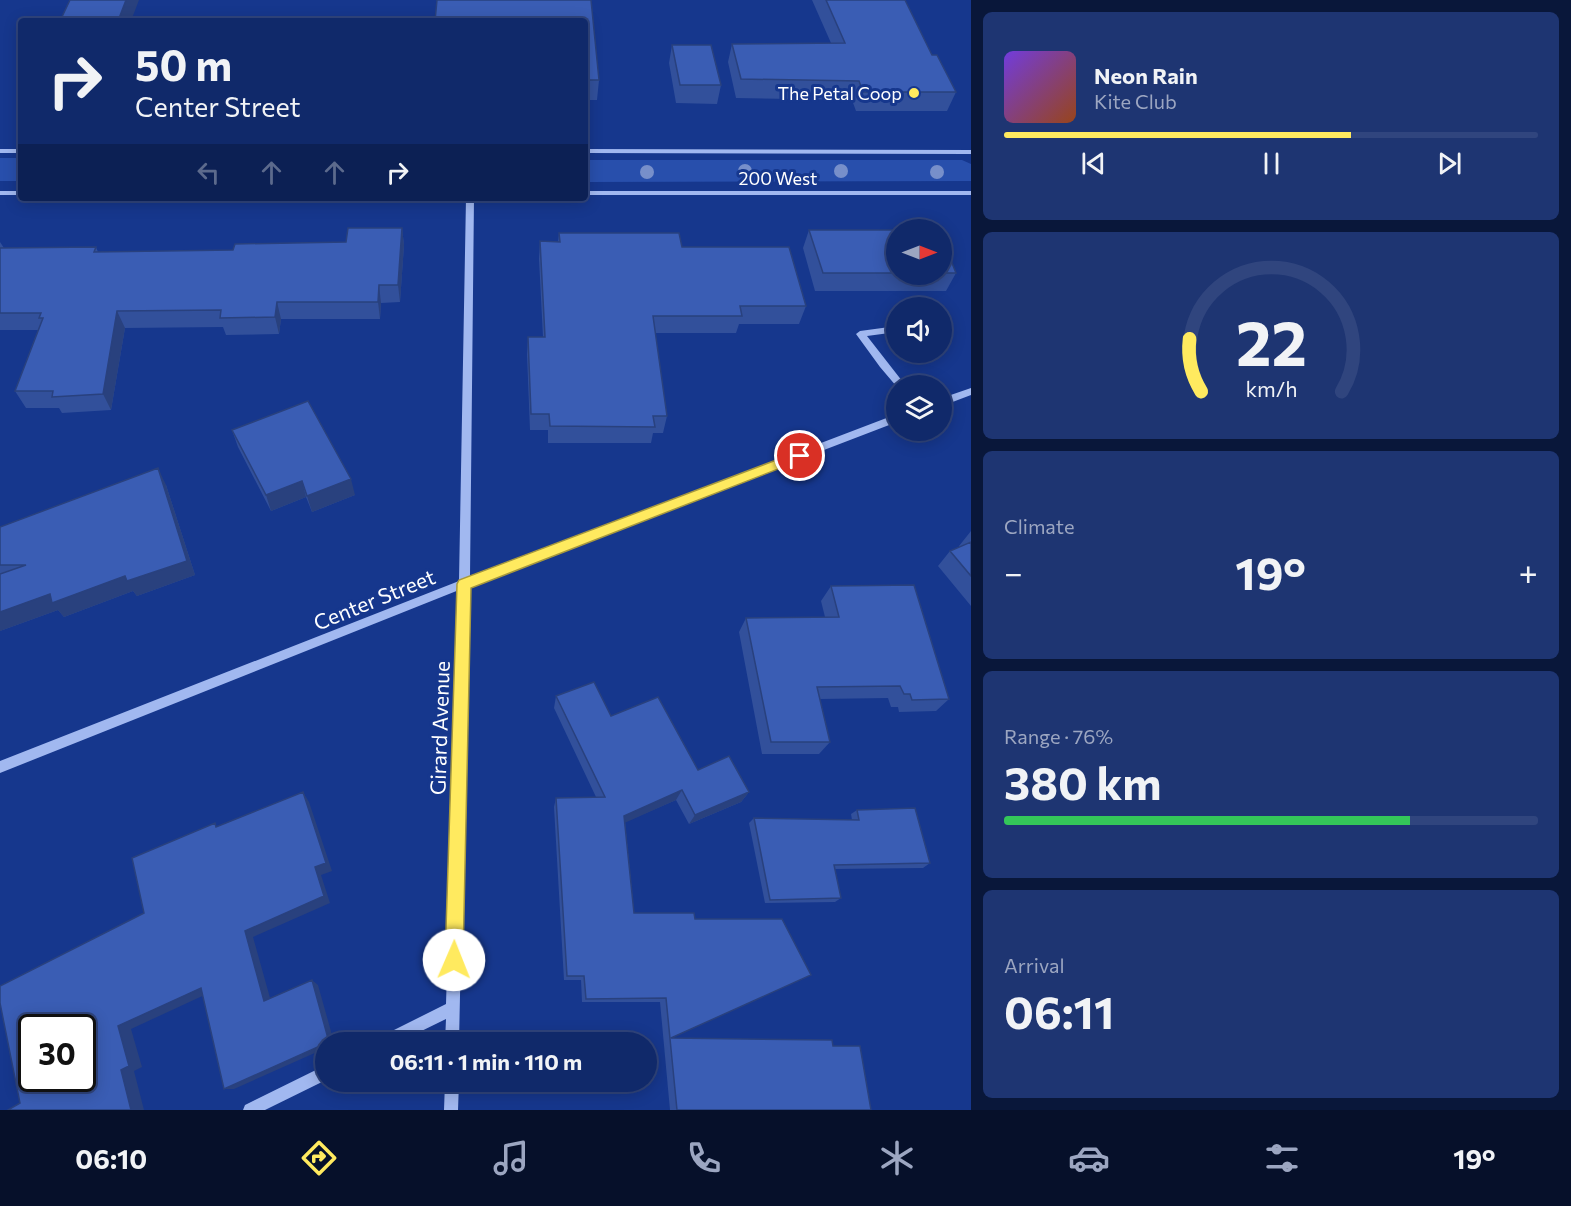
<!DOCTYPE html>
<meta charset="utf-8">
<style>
:root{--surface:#10296a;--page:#1e3572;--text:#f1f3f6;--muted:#9ca6c1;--line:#30457e;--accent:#ffea5f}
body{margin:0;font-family:Commissioner,sans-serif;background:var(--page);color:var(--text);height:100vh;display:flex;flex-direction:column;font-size:22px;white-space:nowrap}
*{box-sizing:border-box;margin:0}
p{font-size:20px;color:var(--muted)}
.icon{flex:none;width:33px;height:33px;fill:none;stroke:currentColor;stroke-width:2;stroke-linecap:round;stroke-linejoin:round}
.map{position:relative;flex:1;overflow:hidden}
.details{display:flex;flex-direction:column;gap:12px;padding:12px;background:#09173a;width:600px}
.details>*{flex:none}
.hud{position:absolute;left:18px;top:18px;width:570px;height:183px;border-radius:6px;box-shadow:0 3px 15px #0003,0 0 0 2px var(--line);background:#10296a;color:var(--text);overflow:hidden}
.needle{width:39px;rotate:90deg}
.fabs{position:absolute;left:886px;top:219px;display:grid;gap:12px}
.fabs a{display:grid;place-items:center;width:66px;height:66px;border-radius:50%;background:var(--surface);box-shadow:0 3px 15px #0003,0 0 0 2px var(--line);font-size:30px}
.speed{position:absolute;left:18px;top:1014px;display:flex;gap:12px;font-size:30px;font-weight:700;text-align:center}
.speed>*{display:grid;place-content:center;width:78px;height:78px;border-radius:50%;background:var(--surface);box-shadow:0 3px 15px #0003,0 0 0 2px var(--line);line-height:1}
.speed .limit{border:3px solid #111;border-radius:9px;background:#fff;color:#111}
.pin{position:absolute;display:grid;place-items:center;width:51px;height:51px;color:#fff;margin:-26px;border:3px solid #fff;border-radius:50%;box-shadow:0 2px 6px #0007}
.me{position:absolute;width:66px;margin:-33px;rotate:1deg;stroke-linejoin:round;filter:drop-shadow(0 0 4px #0008)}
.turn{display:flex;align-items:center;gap:21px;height:126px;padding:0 18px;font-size:27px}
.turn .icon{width:78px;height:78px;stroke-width:2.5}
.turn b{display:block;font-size:42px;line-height:51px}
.lanes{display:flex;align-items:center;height:57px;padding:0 18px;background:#0003;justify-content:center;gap:30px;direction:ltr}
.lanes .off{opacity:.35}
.big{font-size:45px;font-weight:700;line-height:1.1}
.details .widget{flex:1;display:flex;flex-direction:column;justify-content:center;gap:9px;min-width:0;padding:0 21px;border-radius:9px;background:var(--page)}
.details .dial{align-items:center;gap:0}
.dial svg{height:156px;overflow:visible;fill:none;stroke:var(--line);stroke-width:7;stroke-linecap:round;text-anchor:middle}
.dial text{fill:var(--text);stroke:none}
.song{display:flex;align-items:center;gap:18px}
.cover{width:72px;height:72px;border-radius:9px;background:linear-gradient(135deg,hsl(260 70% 55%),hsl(20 70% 35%))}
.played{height:6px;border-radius:3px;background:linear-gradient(90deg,var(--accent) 65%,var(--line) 65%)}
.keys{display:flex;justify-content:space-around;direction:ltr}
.heat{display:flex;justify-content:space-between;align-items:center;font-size:33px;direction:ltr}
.charge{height:9px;border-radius:4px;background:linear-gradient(90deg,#34c759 76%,var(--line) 0)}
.trip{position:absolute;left:315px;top:1032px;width:342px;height:60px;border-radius:30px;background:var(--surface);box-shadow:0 3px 15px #0003,0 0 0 2px var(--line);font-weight:700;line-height:60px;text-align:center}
.tab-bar{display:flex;height:96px;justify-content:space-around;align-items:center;background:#06102a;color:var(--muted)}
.tab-bar .icon{width:42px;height:42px}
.tab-bar .active{color:var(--accent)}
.tab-bar b{font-size:27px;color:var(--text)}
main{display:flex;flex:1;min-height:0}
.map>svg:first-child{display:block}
.green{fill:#284fac}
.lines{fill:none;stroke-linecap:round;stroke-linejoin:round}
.minor{fill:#a1b8f0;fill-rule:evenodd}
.tree{fill:#778fca}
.wall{fill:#32509b}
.shaded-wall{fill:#29417e}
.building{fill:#3a5db4;stroke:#29417e;stroke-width:1.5;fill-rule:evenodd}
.route{fill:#ffea5f;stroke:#a6983e;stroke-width:1.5}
.poi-dot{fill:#ffea5f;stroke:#16378d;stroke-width:2}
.labels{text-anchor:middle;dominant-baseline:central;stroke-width:6;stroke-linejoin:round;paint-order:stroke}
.far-poi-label{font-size:18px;fill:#fff;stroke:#16378d;text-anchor:end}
.far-street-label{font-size:18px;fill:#fff;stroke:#16378d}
.street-label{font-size:21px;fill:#fff;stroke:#16378d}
</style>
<main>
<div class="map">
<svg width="971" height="1110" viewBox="0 0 971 1110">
<rect width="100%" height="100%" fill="#16378d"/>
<path class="green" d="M0,158H21V181H0Z
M585,160H962L971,164V181L585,182Z"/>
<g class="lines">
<path class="minor" d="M0,149H21V153H0Z
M585,149L971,150V154L585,153Z
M0,191H21V195H0Z
M585,191H971V195H585Z
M466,198H474L470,577L897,414V422L469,586L459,1042H445L446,1019L399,1042H378L380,1037L446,1004L459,590L0,773V761L459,581Z
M949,320L952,321V325L942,327V321Z
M897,326V332L867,336L906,386L897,387L880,367L856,334L860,331Z
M971,388V395L942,406V398Z
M326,1065V1080L265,1110H243L245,1105Z
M445,1082H459L458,1110H444Z"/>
</g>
<g class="tree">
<circle cx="745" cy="171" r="7"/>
<circle cx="841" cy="171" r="7"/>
<circle cx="647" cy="172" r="7"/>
<circle cx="937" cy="172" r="7"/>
</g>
<path class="wall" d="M812,0H905L932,55L956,92L947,111H856L852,100L736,98L728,62L732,44L831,43Z
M585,21L599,80L597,100H585Z
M672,45L721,85L717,104L676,103L669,63Z
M402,228L404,245L400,302L381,303L380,319H281L279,334L226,335L223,327L125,328L111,410L62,413L59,408H26L15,391L38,330H0V242L4,248L96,247L98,252L233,250L346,242Z
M809,230H897V274H942V238L956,273L946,291H815L803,248Z
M559,233L682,247L806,306L799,324H739L736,333H655L667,416L663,433H653L651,443H548V430H530L527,354L528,337H543L539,259L540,241L558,242Z
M232,430L355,495L312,512L306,497L271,511L238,447Z
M166,485L195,575L137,596L133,591L64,617L58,610L0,631V527Z
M971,531V606L938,566L950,551L959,547V546Z
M831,586L949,699L936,711L899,712L898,707H891L888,698L820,699L830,742L819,754H762L739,632L746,618L825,617L821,601Z
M556,696L611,716L698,770L749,792L741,802L689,824L676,800L625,822L634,913H694L671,1038L833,1046L871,1110H670L660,1002H582L581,980H564L554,807L556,798L596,797L554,708Z
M857,810L930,863L923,868L835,869L841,898L835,902L765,903L749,823L754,818L852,820L851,814Z"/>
<path class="shaded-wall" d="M126,0H139L131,21H118Z
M402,228L404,245L400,302L398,285Z
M379,285L381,303L380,319L378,302Z
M277,302L281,319L279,334L275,317Z
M117,311L125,328L111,410L103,394Z
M158,468L166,485L195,575L137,596L133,591L64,617L58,610L0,631V612Z
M351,479L355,495L312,512L307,496Z
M302,481L306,497L271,511L266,495Z
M682,790L676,800L620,825L624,816Z
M303,792L309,802L332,871L321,875L330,903L253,937L272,1005L264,1001L245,931L315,867Z
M749,792L741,802L689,824L695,815Z
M312,980L318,985L334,1042H327Z
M201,988L211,992L131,1029L142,1067L134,1071L144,1110H131L121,1070L118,1026Z
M326,1043V1048L234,1089H224Z"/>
<path class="building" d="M70,0H126L118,21H60Z
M437,0H591L599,80H585V21H435Z
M826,0H905L932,55H937L956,92H863L859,81L741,79L732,44L845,43Z
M672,45H711L721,85H680Z
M348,228H402L398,285H379L378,302H277L275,317L220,318L221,310L117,311L103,394L52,397L53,391H15L43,318H39L41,313H0V248L96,247L94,252L233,250L235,244L346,242Z
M809,230H897V273H823Z
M559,233H679L682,247H789L806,306H740L742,316H653L667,416H653L655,427L550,426L549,414H531L528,337H545L540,241L560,242Z
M942,238L956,273H942Z
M308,401L351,479L307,496L302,481L266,495L232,430Z
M158,468L187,561L127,581L125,576L52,603L50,594L0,612V574L26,565H0V527Z
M971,542V576L950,551Z
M914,585L949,699L912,700L910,694H904L900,686L817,687L830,742H771L746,618L839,617L831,586Z
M594,682L611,716L658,697L698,770L729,756L749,792L695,815L682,790L624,816L634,913H694L695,919H782L811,975L671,1038L832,1040L833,1046H860L871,1110H677L666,998L586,999L584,976H567L556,798L605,797L556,696Z
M303,792L326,863L315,867L324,896L245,931L264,1001L312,980L329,1042L224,1089L201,988L118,1026L129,1066L121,1070L131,1110H8L20,1103L0,1003V986L144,913L132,858L215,823L216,827ZM32,1028H82V1078H32Z
M915,808L930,863L834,865L841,898L770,900L754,818L859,820L857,810Z"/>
<path class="route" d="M800,451L804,452L806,456L804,459L471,588L463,960L460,967L454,969L448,967L445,960L457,584L459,580Z"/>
<circle class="poi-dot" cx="914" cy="93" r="6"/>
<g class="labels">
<g class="far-poi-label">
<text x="902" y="93">The Petal Coop</text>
</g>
<g class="far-street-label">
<text x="778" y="178">200 West</text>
</g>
<g class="street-label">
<text transform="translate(374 599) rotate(-22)">Center Street</text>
<text transform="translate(439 728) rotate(-88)">Girard Avenue</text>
</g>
</g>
</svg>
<div class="fabs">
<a><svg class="needle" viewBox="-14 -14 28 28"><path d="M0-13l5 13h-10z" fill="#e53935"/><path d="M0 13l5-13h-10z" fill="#9ca6c1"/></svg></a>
<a><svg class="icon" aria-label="sound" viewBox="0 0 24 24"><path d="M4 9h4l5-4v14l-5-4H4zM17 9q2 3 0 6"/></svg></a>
<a><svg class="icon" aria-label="layers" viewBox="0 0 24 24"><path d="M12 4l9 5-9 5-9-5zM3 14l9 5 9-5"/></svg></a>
</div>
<div class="speed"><div class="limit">30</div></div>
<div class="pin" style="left:800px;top:456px;background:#d93025"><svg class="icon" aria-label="arrive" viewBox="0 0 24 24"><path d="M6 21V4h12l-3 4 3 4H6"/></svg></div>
<svg class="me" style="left:454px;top:960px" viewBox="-20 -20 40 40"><circle r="19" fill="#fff"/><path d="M0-13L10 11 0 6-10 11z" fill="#ffea5f"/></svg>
<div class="trip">06:11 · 1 min · 110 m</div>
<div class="hud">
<div class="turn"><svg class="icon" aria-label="right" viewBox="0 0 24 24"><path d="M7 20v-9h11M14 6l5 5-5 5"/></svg><div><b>50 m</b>Center Street</div></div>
<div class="lanes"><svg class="icon off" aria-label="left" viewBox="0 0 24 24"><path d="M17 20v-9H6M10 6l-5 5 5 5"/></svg><svg class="icon off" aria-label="ahead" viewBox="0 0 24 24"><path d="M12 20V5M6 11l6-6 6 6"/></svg><svg class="icon off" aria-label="ahead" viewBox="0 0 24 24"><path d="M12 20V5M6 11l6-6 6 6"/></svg><svg class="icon" aria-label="right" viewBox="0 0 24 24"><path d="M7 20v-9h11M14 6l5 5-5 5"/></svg></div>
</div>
</div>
<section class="details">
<div class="widget">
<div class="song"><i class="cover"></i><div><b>Neon Rain</b><p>Kite Club</p></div></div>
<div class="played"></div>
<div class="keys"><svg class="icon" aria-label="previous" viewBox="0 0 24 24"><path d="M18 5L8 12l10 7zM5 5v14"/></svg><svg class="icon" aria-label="pause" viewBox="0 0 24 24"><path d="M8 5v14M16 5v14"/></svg><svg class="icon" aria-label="next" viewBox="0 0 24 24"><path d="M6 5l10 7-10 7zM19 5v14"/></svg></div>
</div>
<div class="widget dial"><svg viewBox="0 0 100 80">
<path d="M14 69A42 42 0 1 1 86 69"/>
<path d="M14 69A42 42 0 0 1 8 42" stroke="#ffea5f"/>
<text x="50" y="56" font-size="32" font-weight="700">22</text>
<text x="50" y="72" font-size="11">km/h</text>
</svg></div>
<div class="widget"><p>Climate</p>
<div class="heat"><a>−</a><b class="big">19°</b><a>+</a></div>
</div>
<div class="widget"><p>Range · 76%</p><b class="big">380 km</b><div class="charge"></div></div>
<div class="widget"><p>Arrival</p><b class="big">06:11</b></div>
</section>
</main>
<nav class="tab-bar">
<b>06:10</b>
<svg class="icon active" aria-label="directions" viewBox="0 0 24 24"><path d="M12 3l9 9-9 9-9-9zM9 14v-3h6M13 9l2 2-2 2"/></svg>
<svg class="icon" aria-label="music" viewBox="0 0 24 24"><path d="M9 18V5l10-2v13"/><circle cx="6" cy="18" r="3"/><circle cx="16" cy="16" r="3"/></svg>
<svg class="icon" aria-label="phone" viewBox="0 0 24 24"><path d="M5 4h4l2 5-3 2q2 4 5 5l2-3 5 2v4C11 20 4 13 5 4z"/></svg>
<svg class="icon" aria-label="climate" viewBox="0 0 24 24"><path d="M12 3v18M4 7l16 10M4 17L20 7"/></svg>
<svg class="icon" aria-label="car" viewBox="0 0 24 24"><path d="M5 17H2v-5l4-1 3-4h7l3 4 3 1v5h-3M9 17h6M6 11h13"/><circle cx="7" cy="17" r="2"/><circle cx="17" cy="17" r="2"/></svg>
<svg class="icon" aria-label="filters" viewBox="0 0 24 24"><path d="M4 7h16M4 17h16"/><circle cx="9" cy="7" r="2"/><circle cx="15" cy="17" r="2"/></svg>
<b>19°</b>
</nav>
